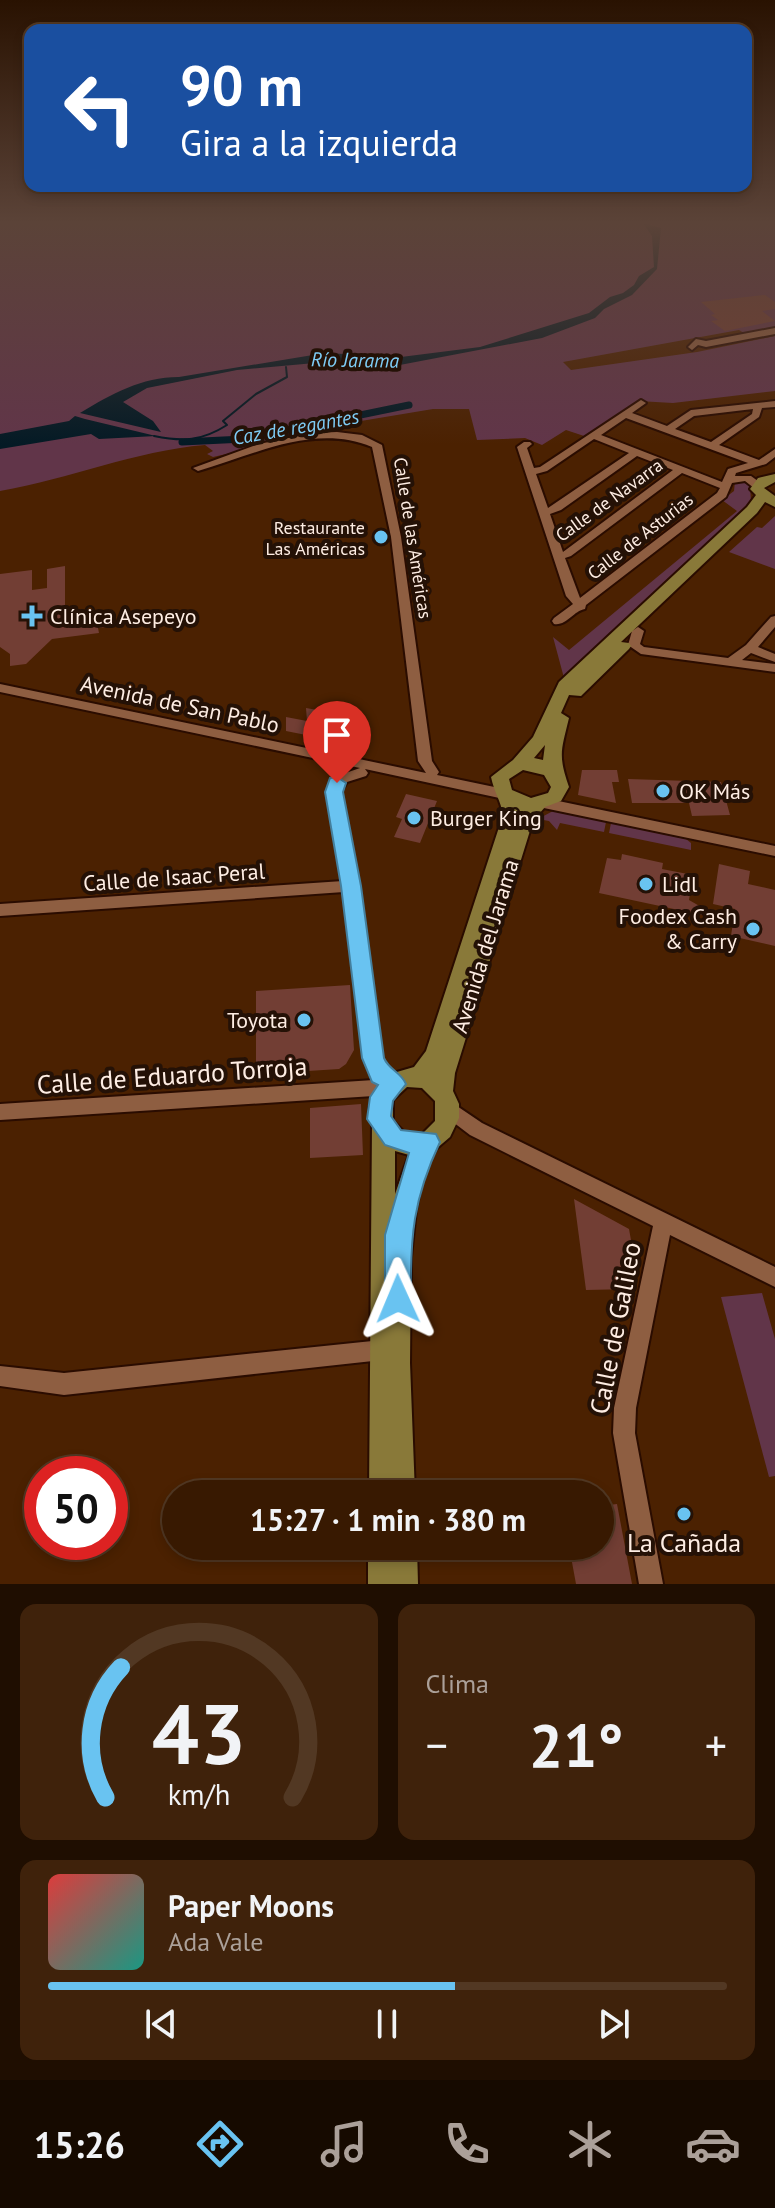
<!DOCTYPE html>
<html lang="es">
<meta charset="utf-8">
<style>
:root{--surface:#381901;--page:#3f220b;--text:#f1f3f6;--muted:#aba099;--line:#523823;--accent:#69c3f1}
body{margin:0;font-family:"PT Sans",sans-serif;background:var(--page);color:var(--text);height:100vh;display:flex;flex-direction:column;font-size:30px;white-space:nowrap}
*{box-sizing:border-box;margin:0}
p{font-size:26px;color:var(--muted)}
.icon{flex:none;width:44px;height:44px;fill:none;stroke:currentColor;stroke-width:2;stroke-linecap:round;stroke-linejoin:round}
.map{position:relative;height:1584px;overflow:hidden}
.sheet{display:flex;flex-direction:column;gap:20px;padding:20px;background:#1f0e01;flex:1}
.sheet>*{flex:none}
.banner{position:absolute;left:24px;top:24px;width:728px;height:168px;border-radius:16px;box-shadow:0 4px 12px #0003,0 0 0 2px var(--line);background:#1a4fa0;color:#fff;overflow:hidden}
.speed{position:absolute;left:24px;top:1456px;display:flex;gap:16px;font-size:40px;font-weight:700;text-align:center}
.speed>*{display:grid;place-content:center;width:104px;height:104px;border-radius:50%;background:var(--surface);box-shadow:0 4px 12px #0003,0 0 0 2px var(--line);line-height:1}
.speed .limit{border:12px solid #d22;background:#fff;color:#111}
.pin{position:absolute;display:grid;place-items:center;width:68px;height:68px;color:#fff;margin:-82px -34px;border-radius:50% 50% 50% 0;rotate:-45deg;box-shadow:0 0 8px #0007}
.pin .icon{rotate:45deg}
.me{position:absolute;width:88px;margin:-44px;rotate:359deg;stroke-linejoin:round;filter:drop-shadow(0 0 6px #0008)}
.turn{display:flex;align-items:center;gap:28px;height:168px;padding:0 24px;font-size:36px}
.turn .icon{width:104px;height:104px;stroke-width:2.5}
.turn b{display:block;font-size:56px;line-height:68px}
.big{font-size:60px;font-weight:700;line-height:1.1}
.sheet .tile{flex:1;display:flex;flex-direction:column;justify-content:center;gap:12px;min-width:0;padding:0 28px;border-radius:16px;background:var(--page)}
.sheet .dial{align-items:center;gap:0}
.dial svg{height:208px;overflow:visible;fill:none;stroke:var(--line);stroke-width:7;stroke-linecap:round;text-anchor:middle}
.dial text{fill:var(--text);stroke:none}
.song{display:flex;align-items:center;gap:24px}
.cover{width:96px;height:96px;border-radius:12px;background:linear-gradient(135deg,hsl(0 70% 55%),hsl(170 70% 35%))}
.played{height:8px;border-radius:4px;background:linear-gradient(90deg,var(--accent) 60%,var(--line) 60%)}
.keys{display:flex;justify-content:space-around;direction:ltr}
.heat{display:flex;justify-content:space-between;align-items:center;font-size:44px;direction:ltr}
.sheet .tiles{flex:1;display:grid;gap:20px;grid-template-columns:1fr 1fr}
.tile:last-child{grid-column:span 2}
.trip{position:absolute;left:162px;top:1480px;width:452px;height:80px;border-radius:40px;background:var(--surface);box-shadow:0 4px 12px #0003,0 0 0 2px var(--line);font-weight:700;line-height:80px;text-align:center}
.tabs{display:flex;height:128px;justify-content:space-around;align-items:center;background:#160a00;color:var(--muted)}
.tabs .icon{width:56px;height:56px}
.tabs .selected{color:var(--accent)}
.tabs b{font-size:36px;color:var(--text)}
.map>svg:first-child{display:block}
.green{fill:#613549}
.water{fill:#041a25}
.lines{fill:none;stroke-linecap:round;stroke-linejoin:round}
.stream{stroke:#041a25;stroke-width:2}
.canal{stroke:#041a25;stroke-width:7}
.building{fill:#723e34}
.minor-casing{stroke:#2a0c00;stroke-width:4}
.major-casing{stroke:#2a0c00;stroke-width:4}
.minor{fill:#8e5e41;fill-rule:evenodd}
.major{fill:#897939;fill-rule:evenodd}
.route{fill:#69c3f1;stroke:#447f9d;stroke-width:2}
.poi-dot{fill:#69c3f1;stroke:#241106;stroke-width:3}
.labels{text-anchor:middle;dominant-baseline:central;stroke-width:8;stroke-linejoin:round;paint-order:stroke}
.far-street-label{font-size:18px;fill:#feede3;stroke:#241106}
.far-poi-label{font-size:18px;fill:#feede3;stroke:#241106;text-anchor:end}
.far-water-label{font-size:20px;font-style:italic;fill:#7eccf5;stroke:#241106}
.poi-label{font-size:22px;fill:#feede3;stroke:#241106;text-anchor:start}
.street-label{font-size:22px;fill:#feede3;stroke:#241106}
.near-street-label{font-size:26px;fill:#feede3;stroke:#241106}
.near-poi-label{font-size:26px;fill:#feede3;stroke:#241106}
</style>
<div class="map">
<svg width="775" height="1584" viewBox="0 0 775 1584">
<rect width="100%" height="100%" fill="#4b2101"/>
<path class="green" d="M0,223H775V328L744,333L739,330L563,362L571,370L697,352L775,336V391L673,403L638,401L584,436L566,430L542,445L525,438L477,440L469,409H433L313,429L314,434L213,457L207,454L213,451L205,445C134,451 70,479 0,491Z
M744,480L750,484L751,502L564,678L553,637L569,650L737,511L722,500L734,491L735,481Z
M775,516V569L729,552L757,527L762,528Z
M553,811L606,822L604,832L560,823L557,830L549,821L538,819Z
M611,823L686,839L691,843V850L609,833Z
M762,1293L775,1339V1476L769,1477L721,1297Z"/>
<path class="water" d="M643,223L661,228L657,269L632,295L604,309L595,318L542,338L384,368L337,361L237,370L147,388L123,402L153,421L161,432L80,413C112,394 141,377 179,377L325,353L401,357L480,347L589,313L610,297L623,293L634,285L639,276L654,267L652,236Z
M75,416L85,419L156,436L99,439L91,434L0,449V434L69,421Z"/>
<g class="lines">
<path class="stream" d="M154,436C183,442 202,441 227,425L223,421L256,394L287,377L286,367"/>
<path class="canal" d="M182,442L244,439L409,405"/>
</g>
<path class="building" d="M765,295L775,302V309L762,311L775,321L725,331L711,321L718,320L711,315L715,314L701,302Z
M65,566V623L98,621L107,627L98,628L99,633L52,639L26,664L10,666V654L0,647V574L32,570V590L47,588V569Z
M306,708L323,711L321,738L286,731V717L307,721Z
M582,770H617L619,782H612L616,803L578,795Z
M628,779L721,782L730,815L692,816L689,803H632Z
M406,794L437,801L420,843L394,837L402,819L396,817Z
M622,854L663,863L662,869L693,875L689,900L703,908L702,915L599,893L607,858L621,860Z
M719,864L750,871L748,884L775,890V946L731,936L735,909L713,904Z
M350,985L354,1050L346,1064L339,1069L308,1071V1061L256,1064V991Z
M361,1104L363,1155L310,1158V1108Z
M574,1199L629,1229L636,1268L631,1289L586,1290Z
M617,1504L632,1584H576L569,1546H600V1506Z"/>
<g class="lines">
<g class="minor-casing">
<path id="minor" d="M775,328V334L706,347L698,345L692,350L688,347L696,339L706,341Z
M641,400L646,403L632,413L667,426L691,410L775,401V407L762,408L759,417L719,445L759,460L775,449V457L766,464L736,473L735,476H751L762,484V488H754L745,481L732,483L726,497L586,605L585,609C573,611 567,626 554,624L552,621L554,618L573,604L566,596L517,447L524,442H530L532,444L527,448L534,468L540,467ZM753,409L752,414L711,442L675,429L694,416ZM626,418L748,463L728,469L722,482L601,435ZM594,439L629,453L548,508L536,474L547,471ZM637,456L673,470L563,552L550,514L561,510ZM682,473L720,488L717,493L580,598L565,558L571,556Z
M337,432L362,435L382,445L401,537L432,761L439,772L437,775L504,789L511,794L504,799L365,769L368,773L366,776L347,782L341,792L359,886L382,1058C389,1075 398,1072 404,1084L401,1089L389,1095L0,1120V1104L374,1080L364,1058L344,892L0,916V904L343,881L327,792L337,776L360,768L0,692V684L426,773L418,761L391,537L372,447C314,423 254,455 198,471L193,468L259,444L313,433Z
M775,616V627L758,647L775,654V662L751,653L742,660L775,664V672L641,654L628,645L632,631L638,627L644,631L640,644L644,647L728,658L746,645L771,617Z
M544,798L775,846V856L539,807L537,803L539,799Z
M451,1102L482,1123L775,1267V1287L670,1235L636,1408L635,1433L663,1584H639L613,1433L614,1408L653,1226L470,1135L445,1116L442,1110L445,1104Z
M382,1340L389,1343L392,1350L389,1357L382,1360L64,1395L0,1386V1366L64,1373Z"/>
</g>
<g class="major-casing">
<path id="major" d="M775,474V482L764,488L775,496V507L765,502L757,513L621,642L629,643L631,646L629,649L581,696L569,695L561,713L569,718C561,751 558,755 569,787L561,801L545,807L533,821L455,1073L453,1091L459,1104V1118L450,1137L436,1149L424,1172L416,1210L411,1257L410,1363L415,1494H369L372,1126L369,1108L378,1085L390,1074L414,1067L426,1051L503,815C501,801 494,792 491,777L513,760L533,737L559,682L747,507L756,495L750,489L758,478ZM545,745L543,760L534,758ZM523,770L544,775L551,787L548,793L531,798L512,790L509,779ZM407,1087L422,1088L435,1101V1121L422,1134H406L393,1121V1100ZM395,1151L409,1155L395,1194Z
M368,1546H417L418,1584H368Z"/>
</g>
<use href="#minor" class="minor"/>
<use href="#major" class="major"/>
</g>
<linearGradient id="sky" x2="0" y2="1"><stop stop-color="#291201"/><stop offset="0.5" stop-color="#5b4338"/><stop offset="1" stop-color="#5b4338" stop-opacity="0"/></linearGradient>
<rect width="775" height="445" fill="url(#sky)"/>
<path class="route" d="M337,777L346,783L343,792L361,886L384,1058C389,1070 401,1072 406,1084L393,1101L391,1116L401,1130L436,1134L440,1142C413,1199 410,1237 411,1299L407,1309L398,1312L389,1309L385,1299V1235L409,1153L385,1145L367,1119L370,1097L378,1085L372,1082L362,1058L341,886L325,792L330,778Z"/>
<g class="poi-dot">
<circle cx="381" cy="537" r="8"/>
<path d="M28 604h8v8h8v8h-8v8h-8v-8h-8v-8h8z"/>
<circle cx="663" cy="791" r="8"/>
<circle cx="414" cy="818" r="8"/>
<circle cx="646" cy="884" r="8"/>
<circle cx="753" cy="929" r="8"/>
<circle cx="304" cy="1020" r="8"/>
<circle cx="684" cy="1514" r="8"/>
</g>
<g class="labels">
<g class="far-street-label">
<text transform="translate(609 500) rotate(-36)">Calle de Navarra</text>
<text transform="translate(640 536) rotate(-38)">Calle de Asturias</text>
<text transform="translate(413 538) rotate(81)">Calle de las Américas</text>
</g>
<g class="far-poi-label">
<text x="365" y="527">Restaurante<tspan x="365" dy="21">Las Américas</tspan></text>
</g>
<g class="far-water-label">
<text transform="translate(355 360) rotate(1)">Río Jarama</text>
<text transform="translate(296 427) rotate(-10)">Caz de regantes</text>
</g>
<g class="poi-label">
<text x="50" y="616">Clínica Asepeyo</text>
<text x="679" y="791">OK Más</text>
<text x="430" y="818">Burger King</text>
<text x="662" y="884">Lidl</text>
<text x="737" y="916" text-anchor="end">Foodex Cash<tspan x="737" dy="25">&amp; Carry</tspan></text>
<text x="288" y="1020" text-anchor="end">Toyota</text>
</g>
<g class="street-label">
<text transform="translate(180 704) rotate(12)">Avenida de San Pablo</text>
<text transform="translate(174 877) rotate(-4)">Calle de Isaac Peral</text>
<text transform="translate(485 946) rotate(-73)">Avenida del Jarama</text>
</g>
<g class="near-street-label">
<text transform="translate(172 1075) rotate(-4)">Calle de Eduardo Torroja</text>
<text transform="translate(615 1328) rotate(-79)">Calle de Galileo</text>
</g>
<g class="near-poi-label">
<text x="684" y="1542">La Cañada</text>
</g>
</g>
</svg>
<div class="speed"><div class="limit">50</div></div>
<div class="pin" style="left:337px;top:783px;background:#d93025"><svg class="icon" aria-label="arrive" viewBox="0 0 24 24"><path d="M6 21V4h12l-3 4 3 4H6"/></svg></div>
<svg class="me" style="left:398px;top:1299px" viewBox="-20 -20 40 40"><path d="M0-17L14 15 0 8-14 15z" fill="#69c3f1" stroke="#fff" stroke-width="4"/></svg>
<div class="trip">15:27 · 1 min · 380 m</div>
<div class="banner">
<div class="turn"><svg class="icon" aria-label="left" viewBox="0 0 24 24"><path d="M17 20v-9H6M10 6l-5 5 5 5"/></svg><div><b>90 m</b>Gira a la izquierda</div></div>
</div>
</div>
<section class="sheet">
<div class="tiles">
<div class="tile dial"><svg viewBox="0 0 100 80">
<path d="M14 69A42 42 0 1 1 86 69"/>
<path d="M14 69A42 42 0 0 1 20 19" stroke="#69c3f1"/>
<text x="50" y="56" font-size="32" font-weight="700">43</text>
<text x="50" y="72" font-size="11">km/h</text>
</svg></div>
<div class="tile"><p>Clima</p>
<div class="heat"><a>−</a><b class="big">21°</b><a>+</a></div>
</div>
<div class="tile">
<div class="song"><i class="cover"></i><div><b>Paper Moons</b><p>Ada Vale</p></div></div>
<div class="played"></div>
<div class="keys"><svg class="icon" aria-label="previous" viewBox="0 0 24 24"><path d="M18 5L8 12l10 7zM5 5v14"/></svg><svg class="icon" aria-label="pause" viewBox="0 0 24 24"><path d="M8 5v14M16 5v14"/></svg><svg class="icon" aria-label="next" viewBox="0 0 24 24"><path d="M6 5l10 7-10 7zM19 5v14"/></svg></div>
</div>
</div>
</section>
<nav class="tabs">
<b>15:26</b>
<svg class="icon selected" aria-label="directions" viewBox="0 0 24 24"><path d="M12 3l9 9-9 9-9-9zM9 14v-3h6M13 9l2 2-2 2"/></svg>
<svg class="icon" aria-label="music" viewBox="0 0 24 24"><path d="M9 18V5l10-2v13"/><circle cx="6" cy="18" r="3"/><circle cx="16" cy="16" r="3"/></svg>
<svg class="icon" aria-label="phone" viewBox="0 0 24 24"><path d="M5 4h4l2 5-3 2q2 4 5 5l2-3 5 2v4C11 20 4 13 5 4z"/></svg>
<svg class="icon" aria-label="climate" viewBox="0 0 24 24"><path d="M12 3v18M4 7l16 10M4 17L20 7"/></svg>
<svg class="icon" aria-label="car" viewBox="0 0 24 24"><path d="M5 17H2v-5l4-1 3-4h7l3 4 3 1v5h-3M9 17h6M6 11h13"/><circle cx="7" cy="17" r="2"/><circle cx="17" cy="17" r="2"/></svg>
</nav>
